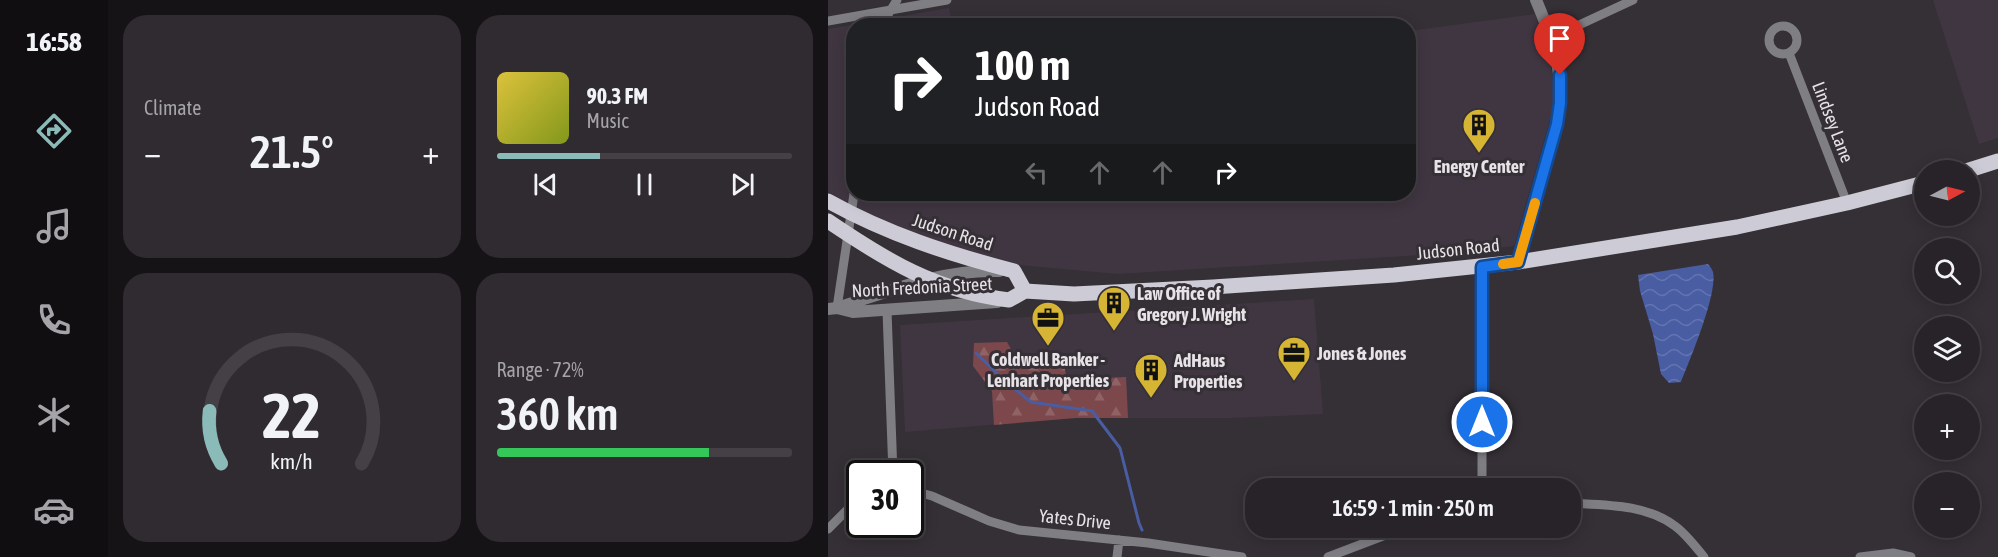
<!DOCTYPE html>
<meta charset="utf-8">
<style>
:root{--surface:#282328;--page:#302b30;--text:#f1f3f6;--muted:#a5a4a8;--line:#444045;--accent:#8bbbb9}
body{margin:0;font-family:"Asap Condensed",sans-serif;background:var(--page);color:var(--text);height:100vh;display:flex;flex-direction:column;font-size:22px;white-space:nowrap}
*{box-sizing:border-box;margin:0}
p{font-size:20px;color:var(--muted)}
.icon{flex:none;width:33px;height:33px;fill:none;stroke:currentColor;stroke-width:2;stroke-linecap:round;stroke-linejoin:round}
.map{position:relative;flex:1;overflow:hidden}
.sheet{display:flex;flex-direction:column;gap:15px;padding:15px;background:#161316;width:720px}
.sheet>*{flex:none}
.banner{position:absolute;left:18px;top:18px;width:570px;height:183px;border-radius:24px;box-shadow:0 3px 15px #0003,0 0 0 2px var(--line);background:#202124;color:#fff;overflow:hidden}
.needle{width:39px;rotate:83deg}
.fabs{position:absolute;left:1086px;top:160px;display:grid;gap:12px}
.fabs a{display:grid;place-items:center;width:66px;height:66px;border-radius:50%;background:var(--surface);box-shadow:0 3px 15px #0003,0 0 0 2px var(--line);font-size:30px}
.speed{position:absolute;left:18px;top:460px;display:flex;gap:12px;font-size:30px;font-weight:700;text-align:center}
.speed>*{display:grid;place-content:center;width:78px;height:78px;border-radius:50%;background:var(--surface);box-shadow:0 3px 15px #0003,0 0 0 2px var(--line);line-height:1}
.speed .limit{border:3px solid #111;border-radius:9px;background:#fff;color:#111}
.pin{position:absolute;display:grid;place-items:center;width:51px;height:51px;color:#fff;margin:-62px -26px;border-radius:50% 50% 50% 0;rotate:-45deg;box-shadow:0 0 6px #0007}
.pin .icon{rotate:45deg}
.me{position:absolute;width:66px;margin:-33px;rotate:0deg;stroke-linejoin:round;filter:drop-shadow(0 0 4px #0008)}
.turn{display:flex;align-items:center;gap:21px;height:126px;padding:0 30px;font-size:27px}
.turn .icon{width:78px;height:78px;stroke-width:2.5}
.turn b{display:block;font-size:42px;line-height:51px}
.lanes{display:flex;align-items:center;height:57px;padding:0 30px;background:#0003;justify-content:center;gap:30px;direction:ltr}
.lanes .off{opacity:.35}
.big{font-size:45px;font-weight:600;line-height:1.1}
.sheet .widget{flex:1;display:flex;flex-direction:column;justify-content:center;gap:9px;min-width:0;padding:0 21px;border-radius:24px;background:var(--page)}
.sheet .dial{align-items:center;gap:0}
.dial svg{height:156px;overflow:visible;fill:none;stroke:var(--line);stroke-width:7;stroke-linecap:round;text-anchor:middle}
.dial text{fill:var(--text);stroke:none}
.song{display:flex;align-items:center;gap:18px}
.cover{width:72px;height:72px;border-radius:9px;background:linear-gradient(135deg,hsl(50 70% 55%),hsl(70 70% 35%))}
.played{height:6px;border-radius:3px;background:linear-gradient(90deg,var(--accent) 35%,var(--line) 35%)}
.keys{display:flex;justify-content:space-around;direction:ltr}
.heat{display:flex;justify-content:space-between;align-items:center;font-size:33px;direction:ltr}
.charge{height:9px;border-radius:4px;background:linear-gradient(90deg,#34c759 72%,var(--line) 0)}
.sheet .tiles{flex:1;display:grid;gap:15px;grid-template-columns:repeat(2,1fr)}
.trip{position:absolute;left:417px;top:478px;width:336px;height:60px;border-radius:24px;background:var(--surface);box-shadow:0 3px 15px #0003,0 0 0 2px var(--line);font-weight:600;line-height:60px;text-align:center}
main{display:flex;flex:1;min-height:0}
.menu{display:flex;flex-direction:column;width:108px;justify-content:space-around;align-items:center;background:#100e10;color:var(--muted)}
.menu .icon{width:42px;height:42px}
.menu .selected{color:var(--accent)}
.menu b{font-size:27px;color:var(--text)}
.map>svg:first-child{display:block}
.built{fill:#403642}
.forest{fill:url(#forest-firs)}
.water{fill:url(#water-waves)}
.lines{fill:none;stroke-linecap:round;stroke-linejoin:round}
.stream{stroke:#495da3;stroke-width:3}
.minor{stroke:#7f7e83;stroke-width:9}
.tertiary{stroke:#7f7e83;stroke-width:12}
.primary{stroke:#cdcbd5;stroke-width:15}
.route-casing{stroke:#114b97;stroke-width:15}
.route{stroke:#1a73e8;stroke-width:10}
.slow{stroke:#f59e0b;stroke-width:10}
.labels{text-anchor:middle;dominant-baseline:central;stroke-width:6;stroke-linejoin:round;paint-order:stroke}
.street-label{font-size:18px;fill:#e6e2e6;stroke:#352f36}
.poi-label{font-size:18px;font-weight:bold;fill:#e6e2e6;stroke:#352f36;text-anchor:start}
</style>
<main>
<nav class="menu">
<b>16:58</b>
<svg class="icon selected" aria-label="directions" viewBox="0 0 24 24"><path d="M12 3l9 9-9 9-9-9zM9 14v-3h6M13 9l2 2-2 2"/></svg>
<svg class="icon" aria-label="music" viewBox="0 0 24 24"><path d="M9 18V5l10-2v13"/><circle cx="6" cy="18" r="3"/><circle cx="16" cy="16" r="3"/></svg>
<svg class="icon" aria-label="phone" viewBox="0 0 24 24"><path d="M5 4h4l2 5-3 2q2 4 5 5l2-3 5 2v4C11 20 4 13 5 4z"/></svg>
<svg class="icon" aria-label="climate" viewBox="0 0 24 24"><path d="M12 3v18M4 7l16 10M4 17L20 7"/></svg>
<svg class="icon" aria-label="car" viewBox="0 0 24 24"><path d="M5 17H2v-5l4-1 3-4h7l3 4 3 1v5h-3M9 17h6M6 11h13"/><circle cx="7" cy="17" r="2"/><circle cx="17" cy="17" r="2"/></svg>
</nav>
<section class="sheet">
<div class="tiles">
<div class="widget"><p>Climate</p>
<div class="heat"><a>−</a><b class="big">21.5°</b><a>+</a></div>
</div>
<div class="widget">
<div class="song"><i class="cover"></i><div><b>90.3 FM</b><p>Music</p></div></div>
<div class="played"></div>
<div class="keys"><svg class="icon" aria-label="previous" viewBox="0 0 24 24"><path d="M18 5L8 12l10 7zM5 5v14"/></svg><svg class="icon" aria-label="pause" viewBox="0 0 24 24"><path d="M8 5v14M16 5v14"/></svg><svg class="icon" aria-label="next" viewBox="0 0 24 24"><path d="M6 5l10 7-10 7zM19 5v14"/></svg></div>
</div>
<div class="widget dial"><svg viewBox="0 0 100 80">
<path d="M14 69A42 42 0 1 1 86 69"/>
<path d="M14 69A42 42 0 0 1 8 42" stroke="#8bbbb9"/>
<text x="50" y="56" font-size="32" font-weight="700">22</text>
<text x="50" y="72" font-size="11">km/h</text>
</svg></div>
<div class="widget"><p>Range · 72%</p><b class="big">360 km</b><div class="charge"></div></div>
</div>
</section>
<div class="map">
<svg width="1170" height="557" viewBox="0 0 1170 557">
<defs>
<pattern id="forest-firs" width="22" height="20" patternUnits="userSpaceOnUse" patternTransform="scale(1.5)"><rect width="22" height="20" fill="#7c484c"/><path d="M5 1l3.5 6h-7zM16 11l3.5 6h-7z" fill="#8f6266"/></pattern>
<pattern id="water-waves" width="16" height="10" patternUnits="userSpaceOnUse" patternTransform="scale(1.5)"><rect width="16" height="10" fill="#495da3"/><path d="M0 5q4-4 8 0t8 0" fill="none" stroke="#6374b0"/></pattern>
</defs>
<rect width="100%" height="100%" fill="#352f36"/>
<path class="built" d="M1105,0H1170V138L1151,144Z
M121,8L124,25L26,26V194H580L581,31L707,14L722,56L726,93L724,112L686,246L641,252L290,274L191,265L159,258L103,241L33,210L0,192V29Z
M486,299L495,414L401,418H245L77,432L72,325Z"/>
<path class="forest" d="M179,342L194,369L236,365L239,380L298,377L300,418H248L166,425L164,391L145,366L146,343Z"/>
<path class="water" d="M880,264C882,266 884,269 885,272C890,293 862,360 853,382L841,383L833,374L825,334L812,291L810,275Z"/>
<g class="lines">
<path class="stream" d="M148,353L177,381L203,402L264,411L292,448L311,523L314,530"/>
<path class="minor" d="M0,21L119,0
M941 40a14 14 0 1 1 28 0a14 14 0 1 1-28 0Z
M53,26L69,0
M723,38L805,0
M961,53L1019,203
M654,267V489
M9,308L26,194
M59,311L65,474
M82,490L104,496L161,521L191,530L320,543L414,557
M742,503C777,505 818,504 847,526C858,534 867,546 876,557
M0,529L32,497
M289,557L291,540
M500,557L576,528
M1032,557L1065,553L1083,557"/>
<path class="tertiary" d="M690,262L729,124C739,80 725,40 708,0
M9,308L25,312L169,302
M0,309L9,308C62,291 114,269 171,271"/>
<path class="primary" d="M1138,171L1170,161
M0,201C59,234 121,254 186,271L197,291
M0,221C59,261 108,291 181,300L197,291L246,294L385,287L566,275L690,262L909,227L1019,203L1096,183"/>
</g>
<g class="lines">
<g class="route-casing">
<path id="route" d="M654,422V267L690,262L729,124L732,103V75"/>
</g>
<use href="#route" class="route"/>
<path class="slow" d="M675,264L690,262L707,203"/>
</g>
<defs>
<g id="building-pin" transform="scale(1.725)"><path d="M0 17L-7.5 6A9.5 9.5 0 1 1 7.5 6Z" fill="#d6b534" stroke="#352f36"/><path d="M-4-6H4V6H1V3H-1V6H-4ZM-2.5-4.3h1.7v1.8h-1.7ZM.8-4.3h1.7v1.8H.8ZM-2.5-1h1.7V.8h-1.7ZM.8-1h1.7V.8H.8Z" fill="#111"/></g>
<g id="office-pin" transform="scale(1.725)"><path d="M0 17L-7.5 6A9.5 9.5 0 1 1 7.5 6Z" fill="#d6b534" stroke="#352f36"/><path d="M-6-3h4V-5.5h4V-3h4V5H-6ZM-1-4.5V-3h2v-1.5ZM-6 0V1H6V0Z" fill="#111"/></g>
</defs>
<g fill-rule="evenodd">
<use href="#building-pin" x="651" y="125"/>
<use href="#building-pin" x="286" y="303"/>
<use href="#office-pin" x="220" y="318"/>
<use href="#office-pin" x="466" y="353"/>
<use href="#building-pin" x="323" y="370"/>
</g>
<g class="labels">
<g class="street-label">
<text transform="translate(1005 122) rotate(69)">Lindsey Lane</text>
<text transform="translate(125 232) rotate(18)">Judson Road</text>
<text transform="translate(630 249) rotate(-6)">Judson Road</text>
<text transform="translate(94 287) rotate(-3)">North Fredonia Street</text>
<text transform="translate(247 519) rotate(6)">Yates Drive</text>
</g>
<g class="poi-label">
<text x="651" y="166" text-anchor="middle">Energy Center</text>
<text x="309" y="293">Law Office of<tspan x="309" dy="21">Gregory J. Wright</tspan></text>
<text x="489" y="353">Jones &amp; Jones</text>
<text x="220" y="359" text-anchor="middle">Coldwell Banker -<tspan x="220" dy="21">Lenhart Properties</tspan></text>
<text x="346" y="360">AdHaus<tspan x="346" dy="21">Properties</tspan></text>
</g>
</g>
</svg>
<div class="fabs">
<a><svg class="needle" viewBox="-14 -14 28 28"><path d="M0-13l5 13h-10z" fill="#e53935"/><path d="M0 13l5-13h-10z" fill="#a5a4a8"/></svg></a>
<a><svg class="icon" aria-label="search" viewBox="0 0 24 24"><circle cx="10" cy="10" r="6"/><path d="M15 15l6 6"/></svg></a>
<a><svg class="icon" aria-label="layers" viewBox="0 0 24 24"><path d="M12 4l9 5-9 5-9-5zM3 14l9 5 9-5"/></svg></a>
<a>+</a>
<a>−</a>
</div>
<div class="speed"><div class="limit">30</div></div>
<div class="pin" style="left:732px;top:75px;background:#d93025"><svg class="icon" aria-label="arrive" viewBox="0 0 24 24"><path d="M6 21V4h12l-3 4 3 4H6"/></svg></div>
<svg class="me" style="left:654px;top:422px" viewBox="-20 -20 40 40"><circle r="17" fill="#1a73e8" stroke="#fff" stroke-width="3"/><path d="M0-11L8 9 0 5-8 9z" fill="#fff"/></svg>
<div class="trip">16:59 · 1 min · 250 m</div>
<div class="banner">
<div class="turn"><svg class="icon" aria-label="right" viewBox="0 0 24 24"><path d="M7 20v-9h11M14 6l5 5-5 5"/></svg><div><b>100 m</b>Judson Road</div></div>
<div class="lanes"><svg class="icon off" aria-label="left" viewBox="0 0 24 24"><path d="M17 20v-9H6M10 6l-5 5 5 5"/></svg><svg class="icon off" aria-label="ahead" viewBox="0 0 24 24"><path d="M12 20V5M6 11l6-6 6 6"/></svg><svg class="icon off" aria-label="ahead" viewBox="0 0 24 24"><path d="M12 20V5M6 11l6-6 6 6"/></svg><svg class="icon" aria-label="right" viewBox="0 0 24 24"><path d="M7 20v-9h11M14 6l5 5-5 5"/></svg></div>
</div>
</div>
</main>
